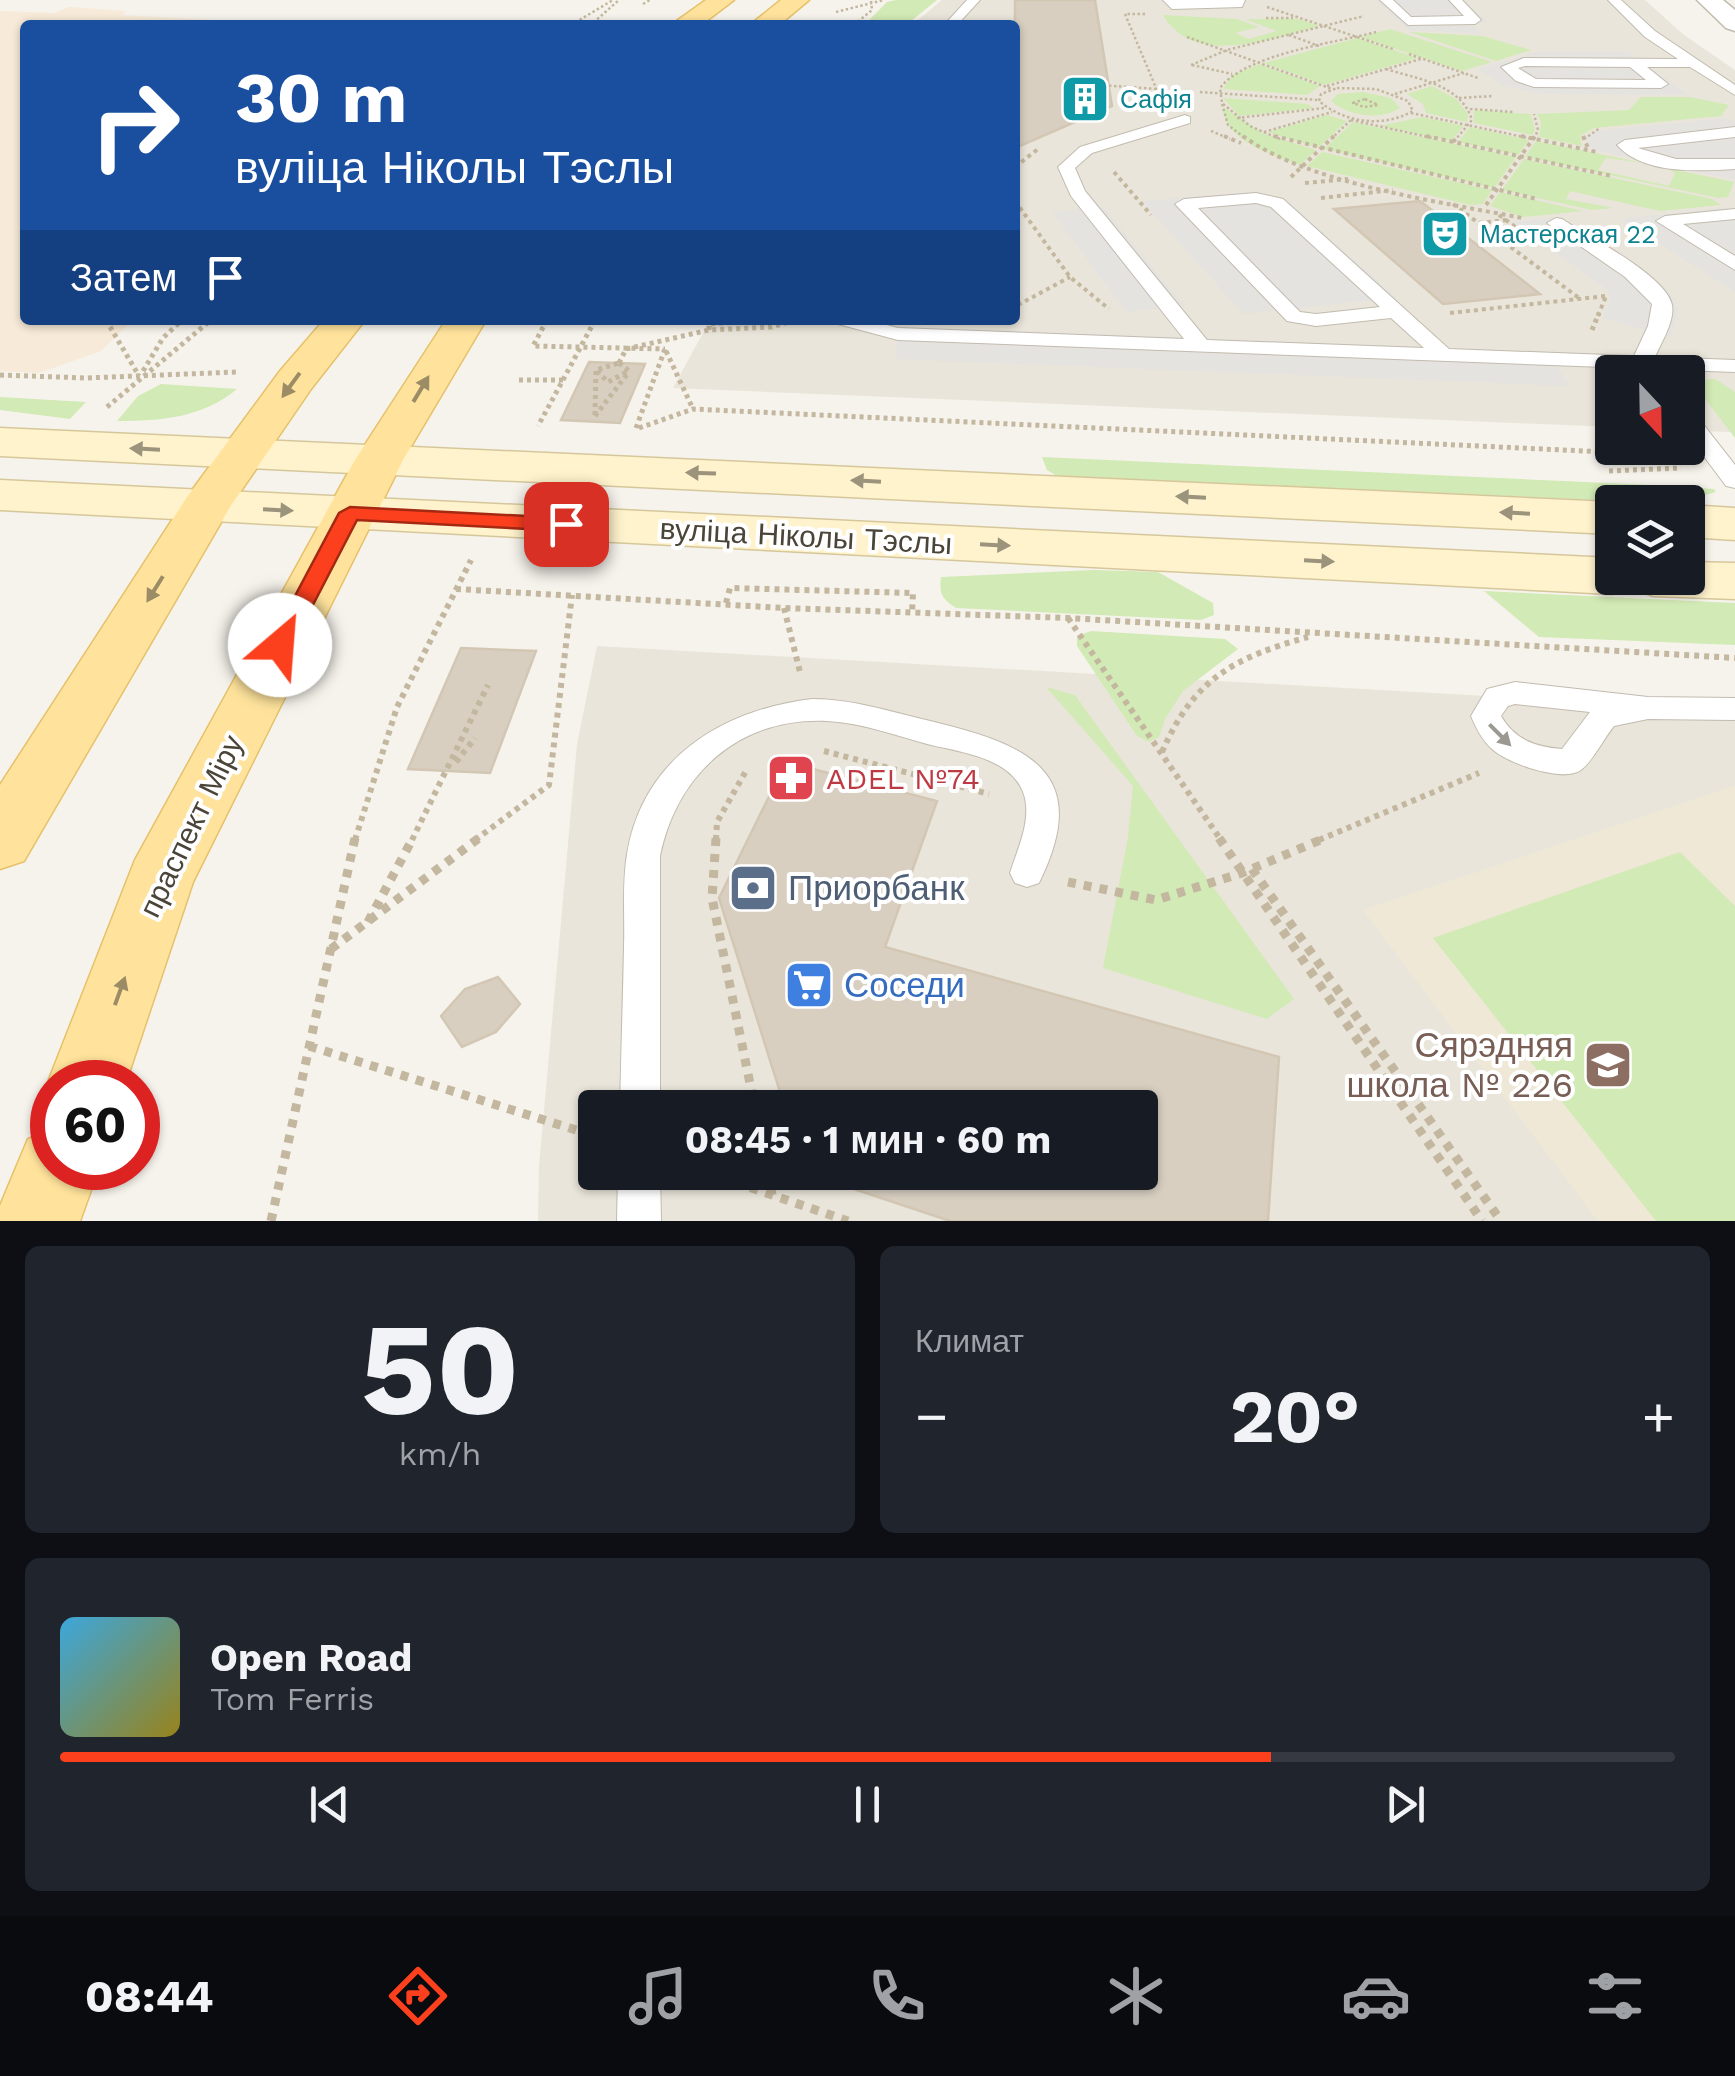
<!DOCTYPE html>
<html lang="ru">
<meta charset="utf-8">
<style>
:root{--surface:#171b24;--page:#20242c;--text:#f1f3f6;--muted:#9ea1a6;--line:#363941;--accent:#fc3f1d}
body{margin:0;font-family:"Work Sans",sans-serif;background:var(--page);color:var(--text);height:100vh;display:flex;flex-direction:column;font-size:38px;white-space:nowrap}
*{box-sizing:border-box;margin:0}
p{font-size:32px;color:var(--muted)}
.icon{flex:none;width:55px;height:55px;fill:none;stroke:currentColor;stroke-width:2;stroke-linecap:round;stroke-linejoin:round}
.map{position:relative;height:1221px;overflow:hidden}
.drawer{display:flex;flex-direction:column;gap:25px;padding:25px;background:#0d0f14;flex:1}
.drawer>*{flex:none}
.hud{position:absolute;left:20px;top:20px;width:1000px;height:305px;border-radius:10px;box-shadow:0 2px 8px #0004;background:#1a4fa0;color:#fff;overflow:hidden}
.needle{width:65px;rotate:158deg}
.tools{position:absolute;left:1595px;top:355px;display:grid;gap:20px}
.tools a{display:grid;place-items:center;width:110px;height:110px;border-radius:10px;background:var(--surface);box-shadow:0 2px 8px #0004;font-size:50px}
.speed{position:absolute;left:30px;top:1060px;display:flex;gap:20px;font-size:50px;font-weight:700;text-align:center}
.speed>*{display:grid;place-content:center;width:130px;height:130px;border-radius:50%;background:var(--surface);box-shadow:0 2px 8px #0004;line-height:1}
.speed .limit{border:15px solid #d22;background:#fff;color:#111}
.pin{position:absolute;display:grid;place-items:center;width:85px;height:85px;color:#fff;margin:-42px;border-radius:20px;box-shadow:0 5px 15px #0006}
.me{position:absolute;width:110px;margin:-55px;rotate:27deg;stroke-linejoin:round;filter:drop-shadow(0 0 8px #0008)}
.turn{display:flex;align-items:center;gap:35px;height:210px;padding:0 50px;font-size:45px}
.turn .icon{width:130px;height:130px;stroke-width:2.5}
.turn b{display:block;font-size:70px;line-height:85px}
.then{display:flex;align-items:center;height:95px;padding:0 50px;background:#0003;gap:20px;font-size:38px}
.big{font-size:75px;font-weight:700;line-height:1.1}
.drawer .widget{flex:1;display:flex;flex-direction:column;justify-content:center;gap:15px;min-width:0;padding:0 35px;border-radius:15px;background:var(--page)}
.drawer .dial{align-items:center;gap:0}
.dial b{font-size:130px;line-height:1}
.song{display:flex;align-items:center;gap:30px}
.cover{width:120px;height:120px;border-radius:15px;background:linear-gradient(135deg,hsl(200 70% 55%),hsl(50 70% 35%))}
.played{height:10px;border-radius:5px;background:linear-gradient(90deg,var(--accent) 75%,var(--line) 75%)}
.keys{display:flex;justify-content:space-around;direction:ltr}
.heat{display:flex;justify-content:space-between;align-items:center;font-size:55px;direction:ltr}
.drawer .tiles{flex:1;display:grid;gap:25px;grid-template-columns:1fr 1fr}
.widget:last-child{grid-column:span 2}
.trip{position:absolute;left:578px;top:1090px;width:580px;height:100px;border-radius:10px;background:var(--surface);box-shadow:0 2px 8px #0004;font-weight:700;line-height:100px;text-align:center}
.tab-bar{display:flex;height:160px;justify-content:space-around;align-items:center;background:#090b0e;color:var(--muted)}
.tab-bar .icon{width:70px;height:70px}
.tab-bar .selected{color:var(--accent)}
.tab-bar b{font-size:45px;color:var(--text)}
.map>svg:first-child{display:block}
.residential{fill:#eae5da;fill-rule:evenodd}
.commercial{fill:#f7ead8}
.education{fill:#efe8d6}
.green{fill:#d2eab5}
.parking{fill:#e5e3e0}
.building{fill:#d8cfc1;stroke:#d3c7b4;stroke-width:2.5}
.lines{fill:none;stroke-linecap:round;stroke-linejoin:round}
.service-casing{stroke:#c2bbae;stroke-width:2}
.tertiary-casing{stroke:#c2bbae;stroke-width:3}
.secondary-casing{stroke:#d6c79b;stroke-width:3}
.primary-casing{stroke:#e6c16a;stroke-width:3}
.path-far4{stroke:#c4b79f;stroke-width:2.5;stroke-dasharray:2.5 2.5;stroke-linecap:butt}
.path-far3{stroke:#c4b79f;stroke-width:4;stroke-dasharray:4 4;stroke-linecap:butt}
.path-far2{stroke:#c4b79f;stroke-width:5;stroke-dasharray:4 4;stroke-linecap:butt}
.path-far1{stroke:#c4b79f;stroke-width:6;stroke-dasharray:5 5;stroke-linecap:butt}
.path{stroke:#c4b79f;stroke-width:9;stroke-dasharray:8 8;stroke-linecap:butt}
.service{fill:#fff;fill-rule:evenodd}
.tertiary{fill:#fff;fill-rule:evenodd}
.secondary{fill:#fff3cd;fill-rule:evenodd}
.primary{fill:#ffe39c;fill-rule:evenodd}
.oneway{fill:#9c8c66}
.oneway2{fill:#9c937c}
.oneway3{fill:#9c9892}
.route{fill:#fc3f1d;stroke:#a42913;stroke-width:2.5}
.labels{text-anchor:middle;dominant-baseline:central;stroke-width:8;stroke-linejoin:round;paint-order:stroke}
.far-culture-label{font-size:25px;fill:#0d838f;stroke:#fff;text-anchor:start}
.street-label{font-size:30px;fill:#4b4439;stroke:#fff}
.health-label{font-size:30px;fill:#be3a42;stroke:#fff;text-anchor:start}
.near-service-label{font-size:35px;fill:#4e5e75;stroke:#fff;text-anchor:start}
.near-shop-label{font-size:35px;fill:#366cbe;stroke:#fff;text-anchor:start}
.near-education-label{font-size:35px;fill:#785e54;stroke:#fff;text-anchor:end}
</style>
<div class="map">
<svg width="1735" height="1221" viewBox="0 0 1735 1221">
<rect width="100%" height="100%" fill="#f6f3ec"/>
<path class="residential" d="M942,0H1645L1684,35L1735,70V432L1688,431V372H1612V427L673,388L710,320H1015V25H912Z
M597,646L1735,710V1221H538L539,1166L577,744ZM595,1108H1140V1172H595Z"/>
<path class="commercial" d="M69,7L126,11L122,15L307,25H25V320H133L101,351L39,373L0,371V11L54,13Z"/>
<path class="education" d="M1735,786V1221H1598L1363,910Z"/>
<path class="green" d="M896,0H937L906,25H864L887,2Z
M1163,15L1237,19L1259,27L1235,33L1249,39L1277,31L1245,19H1299L1319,26C1272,38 1195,69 1163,15Z
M1390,29L1492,62L1462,71L1360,37Z
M1409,32L1482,36L1531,50L1496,61Z
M1357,38L1418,58L1324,85L1264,63Z
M1260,64L1320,86L1307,95L1223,89L1233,75Z
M1432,86L1456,99L1468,114L1467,122L1426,113L1423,104L1407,94Z
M1363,92L1391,98L1400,108C1381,121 1348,116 1331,101L1338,94Z
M1641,97H1690L1729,105L1721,116L1594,128L1580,136L1582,146L1539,137L1541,122L1537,114L1629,110Z
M1223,98L1308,104L1313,108L1239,116Z
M1223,107L1264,134L1316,150L1300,165C1274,156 1223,140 1223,107Z
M1474,110L1531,114L1535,130L1532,135L1474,123Z
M1327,115L1347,121L1318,148L1268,132Z
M1422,117L1464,126L1451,141L1380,126Z
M1353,122L1516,157L1494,188L1324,149Z
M1470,127L1529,140L1518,155L1458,142Z
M1536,141L1644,163L1606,158L1598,170L1669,186L1675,173L1666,168L1734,182L1728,197L1718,198L1525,157Z
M1322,152L1492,190L1483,204L1470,205L1307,166Z
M1524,159L1712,199L1721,205L1660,211L1570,191L1566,199L1613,208L1592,210L1502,190Z
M1500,192L1583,211L1523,217L1490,206Z
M1715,379L1735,392V438L1696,387L1702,380Z
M161,384L237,389C202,418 161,421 117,421L138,396Z
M0,397L86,402L70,419L0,410Z
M1042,457L1673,486L1714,489L1716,492L1684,501L1644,502L1057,476L1047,470Z
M1093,570L1158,572L1213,603L1214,615L1201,620L956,608C942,598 939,595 941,577Z
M1484,591L1735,603V645L1539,637Z
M1091,631L1225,639L1238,649L1183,691L1165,719L1159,737L1149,742L1137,736L1077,646V636Z
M1046,687L1075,695L1294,999L1267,1019L1103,968L1128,837L1133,786Z
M1680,852L1735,906V1221H1656L1433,938Z"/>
<path class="parking" d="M1376,0H1464L1487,21L1473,25L1482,34L1407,30Z
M1536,52H1629L1689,95L1540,94L1503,86L1478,69Z
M1728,118L1735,121V180L1594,150L1587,142V137L1600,130Z
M1246,192L1286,199L1397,298L1243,314L1142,201Z
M1103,207L1184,306L1126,312L1052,212Z
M1720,208H1735V292L1621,219Z
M1561,217L1668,290L1679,309L1671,337L1602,318L1610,301L1608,290L1512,222Z
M899,326L1547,352L1570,386L895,359Z"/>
<path class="building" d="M1015,0H1095L1112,106L1015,148Z
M1420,201L1476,244L1540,294L1443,304L1334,209Z
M589,362L645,364L620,423L561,420Z
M461,648L536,651L490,773L408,769Z
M786,762L937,801L885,947L1279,1057L1268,1221H950L806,1173L1140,1172V1108H785L719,898Z
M498,977L520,1004L496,1032L462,1047L441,1016L465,989Z"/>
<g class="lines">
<g class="service-casing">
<path id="service" d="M967,0H980L957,25H944Z
M1163,0H1245L1242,7L1172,9Z
M1380,0H1393L1411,17L1464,16L1449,0H1462L1481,20L1475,24L1408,25Z
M1608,0H1621L1655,31L1735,85V95L1690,67H1647L1668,84L1661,88L1534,87L1516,81L1501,67L1524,58L1678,59L1645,37ZM1525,66L1630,67L1646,80L1536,79L1518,68Z
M1185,115L1190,117V123L1092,153L1075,168L1085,191L1207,340L1424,348L1391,318L1316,326L1287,321L1175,204L1184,199L1256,193L1283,199L1449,349L1634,356L1648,326L1652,304L1625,277L1547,223L1556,218L1562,219C1587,236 1666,275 1672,305C1675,321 1661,343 1655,357L1735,360V372L1652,369V372H1632L1631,368L898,340L838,324L835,320H868L898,328L1184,339L1071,196L1058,167L1080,147ZM1256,203L1271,207L1380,307L1316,314L1300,312L1198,208Z
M1735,127V137L1638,148L1676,159H1735V169C1698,171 1644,175 1617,145L1625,140Z
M1735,209V219L1683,224L1735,256V270L1656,221L1665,216Z
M1688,413L1696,415L1735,465V488L1726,486L1688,435Z
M1515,682L1648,697L1735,698V720L1648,719L1614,726C1604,738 1593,761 1581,770C1562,783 1507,763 1492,749C1482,740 1476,728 1471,716L1487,689ZM1515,704L1590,712L1562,749C1536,747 1515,740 1501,716L1508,706Z
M812,699C852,699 888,711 926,720C1022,743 1096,768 1039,883L1027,887L1015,883L1010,873C1018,848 1033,817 1023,792C1010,758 961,752 931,745C897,736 863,723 827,721C739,717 677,774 660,856V1108H620C621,1054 623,1000 624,946C625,916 622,883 627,854C643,758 722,710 812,699Z
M618,1172H660L661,1221H617Z"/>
</g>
<g class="tertiary-casing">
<path id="tertiary" d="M1697,0H1723L1735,10V31L1726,28Z"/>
</g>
<g class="secondary-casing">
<path id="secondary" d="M0,428L1612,502V534L0,456Z
M0,480L1612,558V578H1688V562L1735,563V599L1653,596L1632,587L1612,594L0,510Z
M1688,505L1735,508V540L1688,537Z"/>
</g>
<g class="primary-casing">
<path id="primary" d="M706,0H734L701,25H671Z
M781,0H809L779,25H750Z
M324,320H365L311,389L230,507L24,861L0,869V785L187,497L280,371Z
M446,320H486L403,460L193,882L126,1082H52V1094L48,1082L135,860L355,460Z
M52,1128V1168H99L80,1221H0V1206L28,1139Z"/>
</g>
<path class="path-far4" d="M643,4L650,0
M1267,7L1393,49
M836,12L884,0
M1145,14H1125L1159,95
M1266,18H1293
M571,25L613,0
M597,25L593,23L619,0
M854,25L872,10L871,1
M1289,35L1319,46
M1187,37L1332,89
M1409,54L1478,78
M1191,65L1227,50L1364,16
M1192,65L1232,74
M1386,69C1417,79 1461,84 1472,120L1456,139
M1099,85L1158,89
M1327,86L1421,59
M1337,88L1376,89L1408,101L1413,111C1383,128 1345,123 1319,101L1321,94Z
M1200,92L1319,100
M1395,94L1464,73
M1459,98L1493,96
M1365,99L1378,105L1364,107L1353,103Z
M1222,104L1228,125L1246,139
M1470,109L1514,112
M1411,113L1533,139
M1237,118L1324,108
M1351,120L1437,139
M1211,131L1230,139
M1264,132L1332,112
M1280,139L1250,126L1222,103L1220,88C1246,54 1334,43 1376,32
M1331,139L1351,120
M1534,139L1538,130L1534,114
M1584,139L1600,128"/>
<path class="path-far3" d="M1224,136L1241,143
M1243,136C1308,184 1442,202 1522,218
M1274,136L1537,199
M1426,136L1612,176
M1521,136L1597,152
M1583,136L1588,148
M1453,142L1458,136
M1015,167L1038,149
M1114,172L1151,215
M1291,177L1334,136
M1305,183L1348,179
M1321,198L1393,190
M1015,201L1070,277L1109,309
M1453,204L1579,298
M1486,205L1535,136
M1499,215L1521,231
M1479,223L1506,220
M1018,305L1070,277
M1450,313L1606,296
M1598,316L1606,296"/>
<path class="path-far2" d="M106,320L139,376
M547,320L533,346L665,349
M709,330V324L770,320
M1592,330L1599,313
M666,351L693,409
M619,363L629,371L608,382L596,370Z
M619,363L626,349L709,330L772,327L795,320
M143,371L163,338L182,320
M0,375L86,378L237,372
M519,380H563L538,426
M563,380L595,320
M107,407L211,320
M595,415L596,370
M595,416L628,373
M636,428L665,349
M639,428L693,409L1669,455
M1609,471L1681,468"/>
<path class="path-far1" d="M456,589L784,608L1068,618L1735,658
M726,603L730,588L913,593L912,613
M784,608L801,676
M1068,618L1221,840
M824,751L989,794
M1162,752C1194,679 1233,658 1308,637
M456,762L475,738
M355,840L397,707L471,560
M412,840L488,685
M475,840L549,785L572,595
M716,840L717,822L746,771
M1319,840L1479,773"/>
<path class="path" d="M716,838L712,898L755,1108
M1219,838L1482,1221
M1252,869L1501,1221
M1068,882L1156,900L1242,873L1325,838
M368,922L413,838
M331,949L479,838
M309,1046L595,1136
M705,1172L848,1221
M768,1172L772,1195
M271,1221L355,838"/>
<use href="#service" class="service"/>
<use href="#tertiary" class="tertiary"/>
<use href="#secondary" class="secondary"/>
<use href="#primary" class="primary"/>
</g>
<defs><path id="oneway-solid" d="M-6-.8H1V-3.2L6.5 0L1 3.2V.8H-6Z" transform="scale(2.5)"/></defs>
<g class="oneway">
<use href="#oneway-solid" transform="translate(291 385) rotate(126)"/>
<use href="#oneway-solid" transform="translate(421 389) rotate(-59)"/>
<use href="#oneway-solid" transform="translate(155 589) rotate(122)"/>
<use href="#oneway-solid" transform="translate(120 991) rotate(-70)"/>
</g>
<g class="oneway2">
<use href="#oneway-solid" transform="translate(145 449) rotate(-177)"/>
<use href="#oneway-solid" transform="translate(701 473) rotate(-178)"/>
<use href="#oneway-solid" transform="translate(866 481) rotate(-177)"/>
<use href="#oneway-solid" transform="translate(1191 497) rotate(-177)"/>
<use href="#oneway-solid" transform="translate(278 510) rotate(3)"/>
<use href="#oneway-solid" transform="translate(1515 513) rotate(-177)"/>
<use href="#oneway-solid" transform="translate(995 545) rotate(3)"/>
<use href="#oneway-solid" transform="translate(1319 561) rotate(3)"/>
</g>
<use class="oneway3" href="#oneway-solid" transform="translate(1500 735) rotate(45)"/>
<path class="route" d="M350,507L566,518L576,524L566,531L357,520L289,651H272L269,645L339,513Z"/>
<defs>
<g id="building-square" transform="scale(2.5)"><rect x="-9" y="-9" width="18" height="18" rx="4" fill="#0f9aa8" stroke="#fff"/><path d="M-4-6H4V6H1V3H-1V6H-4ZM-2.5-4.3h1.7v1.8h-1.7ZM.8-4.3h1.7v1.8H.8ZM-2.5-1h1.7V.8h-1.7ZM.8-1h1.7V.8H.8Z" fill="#fff"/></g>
<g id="theatre-square" transform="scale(2.5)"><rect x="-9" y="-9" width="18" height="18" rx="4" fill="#0f9aa8" stroke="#fff"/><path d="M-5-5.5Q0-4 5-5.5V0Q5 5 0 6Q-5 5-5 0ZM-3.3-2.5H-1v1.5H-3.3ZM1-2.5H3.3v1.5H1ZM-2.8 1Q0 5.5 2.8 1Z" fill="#fff"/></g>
<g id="pharmacy-square" transform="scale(2.5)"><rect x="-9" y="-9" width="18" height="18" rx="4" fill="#e0444e" stroke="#fff"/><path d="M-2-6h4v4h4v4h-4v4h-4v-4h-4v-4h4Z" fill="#fff"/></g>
<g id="bank-square" transform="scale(2.5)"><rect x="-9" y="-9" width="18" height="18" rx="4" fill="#5c6f8a" stroke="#fff"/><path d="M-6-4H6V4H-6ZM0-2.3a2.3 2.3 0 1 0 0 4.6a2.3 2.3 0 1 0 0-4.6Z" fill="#fff"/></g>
<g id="supermarket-square" transform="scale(2.5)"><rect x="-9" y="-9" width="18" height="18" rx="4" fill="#3f7fe0" stroke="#fff"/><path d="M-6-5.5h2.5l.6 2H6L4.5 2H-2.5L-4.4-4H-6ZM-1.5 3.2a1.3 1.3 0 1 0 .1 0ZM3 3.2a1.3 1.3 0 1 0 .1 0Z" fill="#fff"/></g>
<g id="school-square" transform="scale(2.5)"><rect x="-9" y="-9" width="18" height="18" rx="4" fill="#8d6e63" stroke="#fff"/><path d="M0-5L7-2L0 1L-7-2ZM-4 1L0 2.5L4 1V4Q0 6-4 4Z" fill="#fff"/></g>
</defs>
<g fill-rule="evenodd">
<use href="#building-square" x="1085" y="99"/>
<use href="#theatre-square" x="1445" y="234"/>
<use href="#pharmacy-square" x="791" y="778"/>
<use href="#bank-square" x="753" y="888"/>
<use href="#supermarket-square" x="809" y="985"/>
<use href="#school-square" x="1608" y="1065"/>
</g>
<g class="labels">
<g class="far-culture-label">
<text x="1120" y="99">Сафія</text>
<text x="1480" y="234">Мастерская 22</text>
</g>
<g class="street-label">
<text transform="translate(806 536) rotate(3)">вуліца Ніколы Тэслы</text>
<text transform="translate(191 826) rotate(-64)">праспект Міру</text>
</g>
<g class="health-label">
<text x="826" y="778">ADEL №74</text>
</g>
<g class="near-service-label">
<text x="788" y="888">Приорбанк</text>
</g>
<g class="near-shop-label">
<text x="844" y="985">Соседи</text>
</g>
<g class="near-education-label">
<text x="1573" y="1045">Сярэдняя<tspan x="1573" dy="40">школа № 226</tspan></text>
</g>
</g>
</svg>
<div class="tools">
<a><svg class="needle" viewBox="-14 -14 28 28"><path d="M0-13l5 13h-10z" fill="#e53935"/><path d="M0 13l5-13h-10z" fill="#9ea1a6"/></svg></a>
<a><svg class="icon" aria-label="layers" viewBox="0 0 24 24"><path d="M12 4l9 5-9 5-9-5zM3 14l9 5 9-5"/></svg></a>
</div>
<div class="speed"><div class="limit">60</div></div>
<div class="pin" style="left:566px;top:524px;background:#d93025"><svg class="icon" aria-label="arrive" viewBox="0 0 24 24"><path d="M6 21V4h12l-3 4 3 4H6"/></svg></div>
<svg class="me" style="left:280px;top:645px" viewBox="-20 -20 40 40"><circle r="19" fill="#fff"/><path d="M0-13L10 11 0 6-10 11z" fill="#fc3f1d"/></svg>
<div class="trip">08:45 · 1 мин · 60 m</div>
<div class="hud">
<div class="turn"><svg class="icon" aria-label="right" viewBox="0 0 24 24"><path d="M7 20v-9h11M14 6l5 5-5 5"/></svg><div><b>30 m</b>вуліца Ніколы Тэслы</div></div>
<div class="then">Затем<svg class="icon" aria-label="arrive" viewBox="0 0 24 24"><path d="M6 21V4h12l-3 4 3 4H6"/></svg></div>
</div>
</div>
<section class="drawer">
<div class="tiles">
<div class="widget dial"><b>50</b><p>km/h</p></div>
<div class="widget"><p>Климат</p>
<div class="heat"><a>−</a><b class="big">20°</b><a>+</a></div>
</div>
<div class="widget">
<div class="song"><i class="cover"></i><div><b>Open Road</b><p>Tom Ferris</p></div></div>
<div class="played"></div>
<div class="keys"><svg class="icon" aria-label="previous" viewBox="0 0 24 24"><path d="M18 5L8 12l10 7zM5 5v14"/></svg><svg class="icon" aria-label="pause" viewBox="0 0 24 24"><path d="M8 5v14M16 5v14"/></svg><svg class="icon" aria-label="next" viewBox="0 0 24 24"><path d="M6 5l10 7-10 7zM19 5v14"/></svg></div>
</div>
</div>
</section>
<nav class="tab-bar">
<b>08:44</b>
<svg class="icon selected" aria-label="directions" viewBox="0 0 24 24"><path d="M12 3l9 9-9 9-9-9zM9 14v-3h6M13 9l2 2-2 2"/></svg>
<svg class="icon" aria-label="music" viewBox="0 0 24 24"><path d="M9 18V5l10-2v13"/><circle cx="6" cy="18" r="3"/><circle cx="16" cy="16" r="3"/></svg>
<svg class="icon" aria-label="phone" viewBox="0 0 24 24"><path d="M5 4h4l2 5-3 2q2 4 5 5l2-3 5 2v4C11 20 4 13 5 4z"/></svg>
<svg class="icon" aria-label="climate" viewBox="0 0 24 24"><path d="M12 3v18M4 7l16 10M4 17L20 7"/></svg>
<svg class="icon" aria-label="car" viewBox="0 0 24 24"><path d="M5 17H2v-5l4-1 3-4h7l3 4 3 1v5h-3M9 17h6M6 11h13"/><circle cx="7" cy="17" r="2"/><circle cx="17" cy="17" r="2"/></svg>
<svg class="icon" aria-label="filters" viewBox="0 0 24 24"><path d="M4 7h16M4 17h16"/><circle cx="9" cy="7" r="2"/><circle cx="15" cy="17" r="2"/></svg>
</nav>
